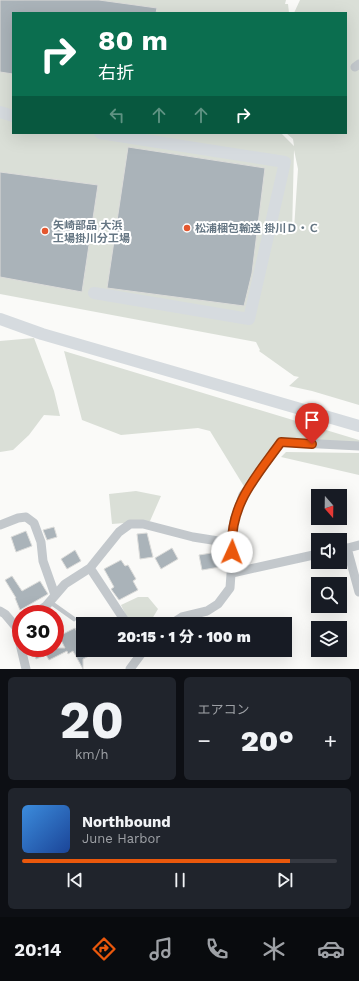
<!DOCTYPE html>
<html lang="ja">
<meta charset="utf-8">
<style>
:root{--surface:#171b24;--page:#20242c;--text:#f1f3f6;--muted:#9ea1a6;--line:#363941;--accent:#ea580c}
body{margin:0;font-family:"Work Sans","Noto Sans JP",sans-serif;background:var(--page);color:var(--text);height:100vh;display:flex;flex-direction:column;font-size:15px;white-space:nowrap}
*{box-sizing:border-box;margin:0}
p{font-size:13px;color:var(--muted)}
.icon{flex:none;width:22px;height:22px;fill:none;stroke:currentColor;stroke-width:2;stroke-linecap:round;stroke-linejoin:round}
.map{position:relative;height:669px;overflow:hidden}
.details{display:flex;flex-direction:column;gap:8px;padding:8px;background:#0d0f14;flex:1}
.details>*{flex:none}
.banner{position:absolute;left:12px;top:12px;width:335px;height:122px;border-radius:0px;box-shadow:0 4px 16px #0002;background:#0b6e4f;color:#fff;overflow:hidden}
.needle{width:26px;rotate:160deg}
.fabs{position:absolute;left:311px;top:489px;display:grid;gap:8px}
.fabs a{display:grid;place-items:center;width:36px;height:36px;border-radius:0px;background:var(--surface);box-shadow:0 4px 16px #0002;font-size:20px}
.speed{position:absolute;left:12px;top:605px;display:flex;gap:8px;font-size:20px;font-weight:700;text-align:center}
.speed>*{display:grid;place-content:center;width:52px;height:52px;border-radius:50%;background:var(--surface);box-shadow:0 4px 16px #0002;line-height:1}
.speed .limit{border:6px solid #d22;background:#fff;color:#111}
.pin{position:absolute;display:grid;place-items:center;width:34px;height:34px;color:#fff;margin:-41px -17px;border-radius:50% 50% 50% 0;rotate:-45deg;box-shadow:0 0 4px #0007}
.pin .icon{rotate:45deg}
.me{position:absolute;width:44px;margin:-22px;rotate:2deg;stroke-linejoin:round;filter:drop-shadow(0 0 3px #0008)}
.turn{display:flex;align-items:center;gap:14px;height:84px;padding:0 20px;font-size:18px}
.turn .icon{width:52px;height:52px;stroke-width:2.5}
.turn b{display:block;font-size:28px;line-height:34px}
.lanes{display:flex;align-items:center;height:38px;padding:0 20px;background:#0003;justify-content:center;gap:20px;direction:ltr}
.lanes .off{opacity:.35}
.big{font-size:30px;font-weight:800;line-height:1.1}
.details .card{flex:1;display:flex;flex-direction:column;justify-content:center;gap:6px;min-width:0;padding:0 14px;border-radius:6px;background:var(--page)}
.details .dial{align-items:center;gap:0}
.dial b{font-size:52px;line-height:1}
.song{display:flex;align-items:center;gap:12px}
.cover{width:48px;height:48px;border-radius:6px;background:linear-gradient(135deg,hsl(210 70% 55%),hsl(220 70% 35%))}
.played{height:4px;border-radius:2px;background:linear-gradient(90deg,var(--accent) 85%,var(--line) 85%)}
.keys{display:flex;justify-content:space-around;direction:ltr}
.heat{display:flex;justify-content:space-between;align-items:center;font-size:22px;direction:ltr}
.details .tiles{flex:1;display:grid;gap:8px;grid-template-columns:1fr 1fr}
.card:last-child{grid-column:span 2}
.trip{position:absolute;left:76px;top:617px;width:216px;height:40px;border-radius:0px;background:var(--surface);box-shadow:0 4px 16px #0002;font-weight:800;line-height:40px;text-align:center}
.dock{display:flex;height:64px;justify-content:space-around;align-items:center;background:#090b0e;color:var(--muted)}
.dock .icon{width:28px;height:28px}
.dock .selected{color:var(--accent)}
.dock b{font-size:18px;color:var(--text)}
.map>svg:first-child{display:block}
.green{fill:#dadfd7;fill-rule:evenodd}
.building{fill:#aab3b9;stroke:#dcdcda}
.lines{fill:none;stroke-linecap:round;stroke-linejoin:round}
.lane{stroke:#c3c8cc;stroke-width:4.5}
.street{stroke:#c3c8cc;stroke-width:9}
.secondary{stroke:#d6dbdf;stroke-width:12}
.route-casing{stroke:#983908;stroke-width:10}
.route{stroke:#ea580c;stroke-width:7}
.poi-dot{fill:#e4572e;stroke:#fff;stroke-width:1.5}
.labels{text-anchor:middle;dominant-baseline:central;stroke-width:4;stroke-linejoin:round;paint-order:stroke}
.poi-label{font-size:11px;font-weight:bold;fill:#657683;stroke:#fff;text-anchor:start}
</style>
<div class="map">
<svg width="359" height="669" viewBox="0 0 359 669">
<rect width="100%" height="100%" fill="#fafaf8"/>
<path class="green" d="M0,0H286L285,4H288L289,13H13V133H281L294,146L293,139L286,133H346V13H294L300,0H359V405L312,391L289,386L299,377L294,376L259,351L260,350L256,342L0,294ZM294,150L298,169L294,229L292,233Z
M34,338L54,391L60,416L44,415L29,435L13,450L0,452V341Z
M64,351L359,440V443L279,441L245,488L210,431L198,428L121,435L82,420Z
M286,452L359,453V475L281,457Z
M136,491L161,496L150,521L112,524L109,494Z
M138,597H148L158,609L149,624H130L121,605Z"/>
<path class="building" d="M0,0H99L157,8L156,13H13V74L0,72Z
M128,147L265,168L252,273L244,306L107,288Z
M0,172L98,185L82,292L0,277Z
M54,527L57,537L47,540L43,530Z
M26,531L32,546L16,552L11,537Z
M147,533L153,557L140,559L137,534Z
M172,548L178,559L161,569L155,558Z
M75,550L81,561L67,569L61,559Z
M224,551L226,566L202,570L199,555Z
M121,560L125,566L128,565L136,579L133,581L138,590L119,600L111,589L114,587L104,569Z
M12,576L22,591L40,581L48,594L20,610L15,598H16L5,580Z
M75,628L83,644V650H101L83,659V669L73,651L68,654L67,651L49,660L46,655L36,659L33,652L41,648H65L59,636Z"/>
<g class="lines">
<path class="lane" d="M50,602L74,619"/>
<path class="street" d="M355,67L359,64
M0,525L18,518L26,517L34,523L41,542L43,561L55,595
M347,548L359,592
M340,550L359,545
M90,568L127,624
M232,573L318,554
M0,611L5,614L16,627L21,623
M34,614L46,606L65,584L90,568L119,532L130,524H143L193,537L231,543
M171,624L182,617L207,611L218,604L230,588L232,560L231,543L234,521L243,495L281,442L359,446
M16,627L26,669
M130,669L144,650"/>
<path class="secondary" d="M0,112L13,116
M94,293L249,319L285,162L100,133
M0,319L42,334L359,426"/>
</g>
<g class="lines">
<g class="route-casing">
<path id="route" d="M232,552C229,505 255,478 281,442L312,444"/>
</g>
<use href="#route" class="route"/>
</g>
<g class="poi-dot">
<circle cx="187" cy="228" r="4"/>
<circle cx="45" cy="231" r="4"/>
</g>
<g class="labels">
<g class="poi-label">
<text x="53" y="225">矢崎部品 大浜<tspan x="53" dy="13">工場掛川分工場</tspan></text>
<text x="195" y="228">松浦梱包輸送 掛川Ｄ・Ｃ</text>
</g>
</g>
</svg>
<div class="fabs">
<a><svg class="needle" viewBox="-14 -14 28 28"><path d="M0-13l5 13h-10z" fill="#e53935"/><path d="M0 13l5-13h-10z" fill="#9ea1a6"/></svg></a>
<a><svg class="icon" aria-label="sound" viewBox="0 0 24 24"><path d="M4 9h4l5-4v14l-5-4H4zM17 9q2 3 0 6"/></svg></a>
<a><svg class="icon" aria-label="search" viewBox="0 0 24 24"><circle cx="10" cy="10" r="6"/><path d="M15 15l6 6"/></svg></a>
<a><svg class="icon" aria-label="layers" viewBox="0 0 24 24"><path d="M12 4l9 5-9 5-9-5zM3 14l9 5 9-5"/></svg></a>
</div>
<div class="speed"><div class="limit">30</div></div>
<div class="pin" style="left:312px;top:444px;background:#d93025"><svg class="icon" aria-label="arrive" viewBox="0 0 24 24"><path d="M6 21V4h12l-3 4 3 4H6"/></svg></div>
<svg class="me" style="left:232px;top:552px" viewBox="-20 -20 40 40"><circle r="19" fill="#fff"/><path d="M0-13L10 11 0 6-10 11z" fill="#ea580c"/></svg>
<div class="trip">20:15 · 1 分 · 100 m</div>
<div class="banner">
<div class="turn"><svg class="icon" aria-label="right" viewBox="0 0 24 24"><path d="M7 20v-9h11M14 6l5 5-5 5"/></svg><div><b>80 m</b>右折</div></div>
<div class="lanes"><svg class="icon off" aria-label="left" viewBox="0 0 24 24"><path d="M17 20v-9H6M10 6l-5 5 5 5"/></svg><svg class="icon off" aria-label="ahead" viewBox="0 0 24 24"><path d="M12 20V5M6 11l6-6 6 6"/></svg><svg class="icon off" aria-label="ahead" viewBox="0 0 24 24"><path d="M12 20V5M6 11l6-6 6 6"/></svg><svg class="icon" aria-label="right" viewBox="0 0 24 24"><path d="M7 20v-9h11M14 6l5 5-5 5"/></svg></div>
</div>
</div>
<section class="details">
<div class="tiles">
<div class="card dial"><b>20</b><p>km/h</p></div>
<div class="card"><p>エアコン</p>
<div class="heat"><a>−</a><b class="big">20°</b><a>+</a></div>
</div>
<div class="card">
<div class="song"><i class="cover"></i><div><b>Northbound</b><p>June Harbor</p></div></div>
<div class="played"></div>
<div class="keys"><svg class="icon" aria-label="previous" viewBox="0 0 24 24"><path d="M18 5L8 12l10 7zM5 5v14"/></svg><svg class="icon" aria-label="pause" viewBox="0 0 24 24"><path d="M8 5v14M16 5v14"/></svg><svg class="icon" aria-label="next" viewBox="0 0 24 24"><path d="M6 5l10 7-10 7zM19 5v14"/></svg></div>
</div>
</div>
</section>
<nav class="dock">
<b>20:14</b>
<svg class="icon selected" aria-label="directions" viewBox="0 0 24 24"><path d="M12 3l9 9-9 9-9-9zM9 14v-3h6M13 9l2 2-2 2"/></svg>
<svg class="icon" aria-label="music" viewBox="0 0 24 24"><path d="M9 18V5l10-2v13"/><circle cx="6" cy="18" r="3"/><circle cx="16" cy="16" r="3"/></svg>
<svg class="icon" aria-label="phone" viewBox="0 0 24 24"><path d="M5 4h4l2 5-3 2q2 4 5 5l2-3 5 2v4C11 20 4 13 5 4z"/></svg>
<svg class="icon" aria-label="climate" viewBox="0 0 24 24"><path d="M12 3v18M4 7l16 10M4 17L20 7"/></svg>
<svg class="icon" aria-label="car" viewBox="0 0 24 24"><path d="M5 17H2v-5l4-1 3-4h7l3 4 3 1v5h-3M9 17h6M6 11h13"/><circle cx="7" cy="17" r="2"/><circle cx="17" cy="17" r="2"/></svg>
</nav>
